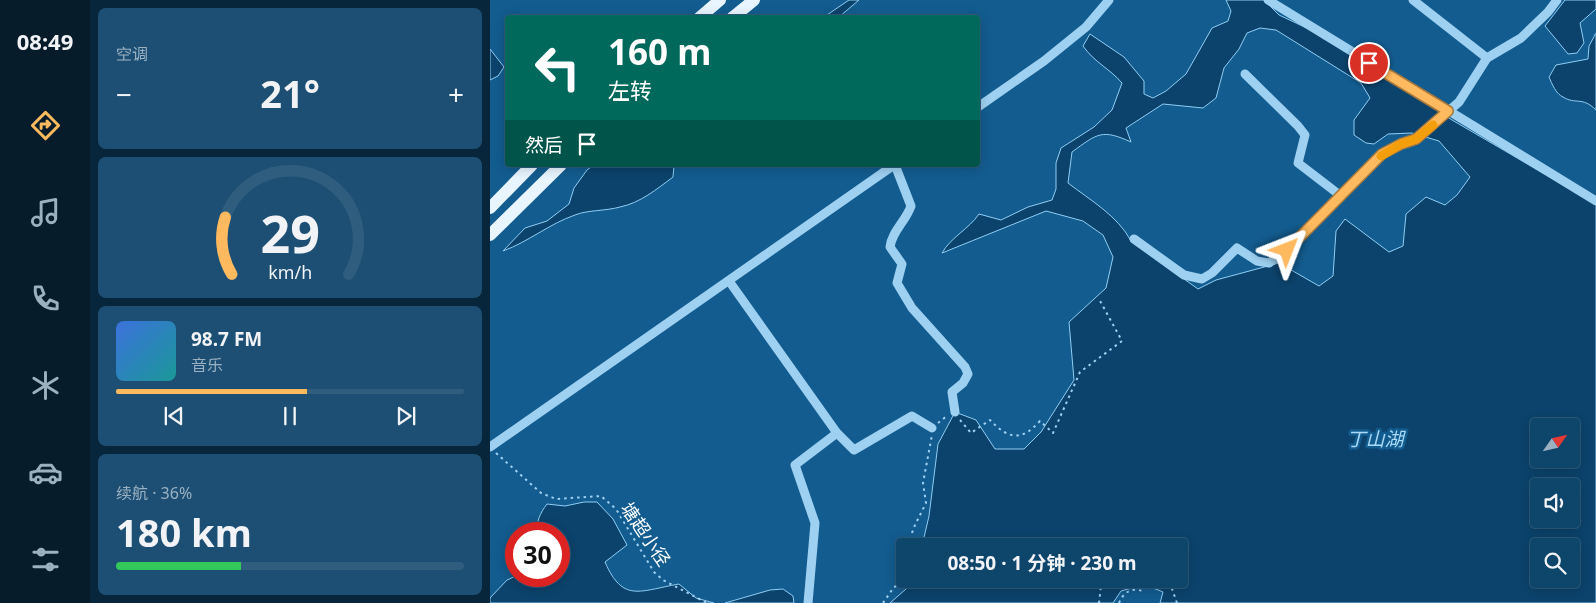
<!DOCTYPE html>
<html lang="zh">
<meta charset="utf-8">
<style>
:root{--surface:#0e456b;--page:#1c4f73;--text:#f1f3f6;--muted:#9bb1c1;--line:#2e5d7e;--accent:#ffb95e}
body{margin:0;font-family:"Noto Sans","Noto Sans SC",sans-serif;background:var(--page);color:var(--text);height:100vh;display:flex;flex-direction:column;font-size:19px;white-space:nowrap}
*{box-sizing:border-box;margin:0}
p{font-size:16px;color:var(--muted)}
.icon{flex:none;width:28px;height:28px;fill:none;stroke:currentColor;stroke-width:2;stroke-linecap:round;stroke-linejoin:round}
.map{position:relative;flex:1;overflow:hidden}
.panel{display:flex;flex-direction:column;gap:8px;padding:8px;background:#08263b;width:400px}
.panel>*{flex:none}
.top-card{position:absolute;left:15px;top:15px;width:475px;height:152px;border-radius:5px;box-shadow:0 2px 12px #0003,0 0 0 1px var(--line);background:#00695c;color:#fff;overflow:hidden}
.needle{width:32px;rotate:56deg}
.fabs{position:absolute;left:1040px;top:418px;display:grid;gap:10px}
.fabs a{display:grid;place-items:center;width:50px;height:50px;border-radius:5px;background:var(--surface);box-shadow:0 2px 12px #0003,0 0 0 1px var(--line);font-size:25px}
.speed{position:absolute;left:15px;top:522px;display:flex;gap:10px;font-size:25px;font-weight:700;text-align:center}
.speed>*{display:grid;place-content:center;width:65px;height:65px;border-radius:50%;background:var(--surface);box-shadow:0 2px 12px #0003,0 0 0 1px var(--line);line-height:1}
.speed .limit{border:8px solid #d22;background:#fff;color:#111}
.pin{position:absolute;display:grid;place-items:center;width:42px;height:42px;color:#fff;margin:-21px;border:2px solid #fff;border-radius:50%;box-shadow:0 1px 5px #0007}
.me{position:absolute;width:55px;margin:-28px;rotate:45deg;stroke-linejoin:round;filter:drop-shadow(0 0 4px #0008)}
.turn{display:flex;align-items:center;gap:18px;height:105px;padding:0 20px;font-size:22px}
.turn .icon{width:65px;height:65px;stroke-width:2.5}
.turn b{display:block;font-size:35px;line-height:42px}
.then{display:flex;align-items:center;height:48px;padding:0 20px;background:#0003;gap:10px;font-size:19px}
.big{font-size:38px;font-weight:700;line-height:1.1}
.panel .tile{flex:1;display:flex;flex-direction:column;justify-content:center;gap:8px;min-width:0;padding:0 18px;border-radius:8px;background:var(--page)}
.panel .dial{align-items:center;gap:0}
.dial svg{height:130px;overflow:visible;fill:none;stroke:var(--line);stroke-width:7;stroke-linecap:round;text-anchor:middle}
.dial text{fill:var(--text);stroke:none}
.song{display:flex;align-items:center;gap:15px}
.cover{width:60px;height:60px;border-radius:8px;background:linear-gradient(135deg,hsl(220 70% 55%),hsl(180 70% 35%))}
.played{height:5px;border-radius:2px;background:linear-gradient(90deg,var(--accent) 55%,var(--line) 55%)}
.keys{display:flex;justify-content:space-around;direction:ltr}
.heat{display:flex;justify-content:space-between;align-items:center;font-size:28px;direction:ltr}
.charge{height:8px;border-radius:4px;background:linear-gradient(90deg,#34c759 36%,var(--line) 0)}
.trip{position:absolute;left:406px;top:538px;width:292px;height:50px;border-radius:5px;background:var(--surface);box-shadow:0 2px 12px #0003,0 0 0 1px var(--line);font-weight:700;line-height:50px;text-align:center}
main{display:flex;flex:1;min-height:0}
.menu{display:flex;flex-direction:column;width:90px;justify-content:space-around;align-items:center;background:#061c2b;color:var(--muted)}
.menu .icon{width:35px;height:35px}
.menu .active{color:var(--accent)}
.menu b{font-size:22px;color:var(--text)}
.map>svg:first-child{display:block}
.water{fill:#0c436c;stroke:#90cef4;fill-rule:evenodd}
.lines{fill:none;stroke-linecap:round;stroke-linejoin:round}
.path{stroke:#9ed0f1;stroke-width:2;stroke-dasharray:2.5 4;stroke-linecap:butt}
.minor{stroke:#9ed0f1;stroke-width:9}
.major{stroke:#e8f5ff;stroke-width:12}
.route-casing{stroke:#a6783d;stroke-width:12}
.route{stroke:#ffb95e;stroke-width:9}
.slow{stroke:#f59e0b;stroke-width:9}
.labels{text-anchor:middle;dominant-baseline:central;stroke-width:5;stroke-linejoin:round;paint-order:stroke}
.street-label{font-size:18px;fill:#fff;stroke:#135c8f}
.water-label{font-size:19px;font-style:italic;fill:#aadaf8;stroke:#135c8f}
</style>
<main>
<nav class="menu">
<b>08:49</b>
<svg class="icon active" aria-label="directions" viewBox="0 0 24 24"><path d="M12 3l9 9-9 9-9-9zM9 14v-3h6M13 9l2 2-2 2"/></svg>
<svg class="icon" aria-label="music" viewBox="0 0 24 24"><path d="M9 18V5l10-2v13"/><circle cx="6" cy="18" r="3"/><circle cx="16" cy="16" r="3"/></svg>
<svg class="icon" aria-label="phone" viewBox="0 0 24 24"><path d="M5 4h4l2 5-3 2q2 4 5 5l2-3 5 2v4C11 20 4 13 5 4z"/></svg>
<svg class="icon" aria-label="climate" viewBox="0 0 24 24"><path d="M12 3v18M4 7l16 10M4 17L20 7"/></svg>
<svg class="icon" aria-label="car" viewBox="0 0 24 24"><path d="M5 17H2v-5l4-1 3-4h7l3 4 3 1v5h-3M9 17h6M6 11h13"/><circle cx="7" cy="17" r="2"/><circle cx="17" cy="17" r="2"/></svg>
<svg class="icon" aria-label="filters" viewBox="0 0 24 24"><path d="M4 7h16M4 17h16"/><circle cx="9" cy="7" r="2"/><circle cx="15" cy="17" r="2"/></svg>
</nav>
<section class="panel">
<div class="tile"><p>空调</p>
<div class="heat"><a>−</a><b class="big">21°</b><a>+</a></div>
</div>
<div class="tile dial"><svg viewBox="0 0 100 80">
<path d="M14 69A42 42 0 1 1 86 69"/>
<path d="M14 69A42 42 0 0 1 10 34" stroke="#ffb95e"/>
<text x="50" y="56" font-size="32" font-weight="700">29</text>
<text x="50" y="72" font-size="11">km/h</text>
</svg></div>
<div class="tile">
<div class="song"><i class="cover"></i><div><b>98.7 FM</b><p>音乐</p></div></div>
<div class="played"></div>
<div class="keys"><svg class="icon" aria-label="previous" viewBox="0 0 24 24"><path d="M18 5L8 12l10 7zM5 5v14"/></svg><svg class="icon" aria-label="pause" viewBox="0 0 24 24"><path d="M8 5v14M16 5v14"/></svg><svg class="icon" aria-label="next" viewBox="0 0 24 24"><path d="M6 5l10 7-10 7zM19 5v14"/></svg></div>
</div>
<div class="tile"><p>续航 · 36%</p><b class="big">180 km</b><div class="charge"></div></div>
</section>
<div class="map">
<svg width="1106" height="603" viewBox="0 0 1106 603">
<rect width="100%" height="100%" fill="#135c8f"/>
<path class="water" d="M359,0H369L349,17H334Z
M736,0H774L789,15L825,32L962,120L1106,204V603H670L673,592C656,584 648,586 631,591L623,603H400L424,582L425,579H690V546H432L439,516L448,444L465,412L486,420L505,449H534L551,432L584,380L579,322L616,288L623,257L613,235L593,221L556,211L452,253C461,237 479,229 489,214L511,220L538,207L562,200L566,189V163L571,148L604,127L622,110L632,83C619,68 605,63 593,46L600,34L634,57L654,81V94L663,98L676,91L696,74L722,28L738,21L741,11ZM770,28L786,30L871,83L880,98L864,120V135L876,143L884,144L898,134L922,133L949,141L980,177L967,195L955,205L936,197L916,214L913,246L899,252L855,219L846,231L843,276L829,286L789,263L726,280L708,289L641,241C628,216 600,200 578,183L582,152C608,133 612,129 641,142L636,128L673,104L713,108L726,98L734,68L749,49L757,33ZM1049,426H1081V459H1049ZM1049,486H1081V519H1049ZM1049,546H1081V579H1049Z
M1075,0H1106V9L1090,23L1094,43L1087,53L1078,54L1055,26Z
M1106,33V110C1092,96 1086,105 1073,97C1066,94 1062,84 1059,77L1066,65L1098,59L1099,46Z
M0,49L14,67L8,76L0,80Z
M104,165H184L183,177C167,189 150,203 130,207C116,211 97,210 85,215C59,224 38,242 13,251L35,228L57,221L79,204L84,188L97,170Z
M94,502H107L123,519L137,545L115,562C133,603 149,591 189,584L206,598L224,603H0V598L17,580L26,576H69V534H47C46,522 50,513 57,504L75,506Z
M293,589L303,596L304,603H235L280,590Z"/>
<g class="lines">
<path class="path" d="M470,420L481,433L500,420C518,439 531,442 550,421L563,433L590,372L632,341L609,299
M448,423L458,415
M6,453L51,493L66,499L111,496L126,509L164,572L173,580L217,603
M423,546L422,533L425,525L436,503L433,483L442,435
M673,579L681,586L687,603
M393,603L404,587L416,582L418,579
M609,603L611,585L621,579
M629,603C633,593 641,587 652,591"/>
<path class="minor" d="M778,0L1106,201
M923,0L997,58
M755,74L808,126L815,135L808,163L851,196
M488,107L554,61L596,27L619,0
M405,165L421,206C416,221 402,231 400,247L412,264L407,283L422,308L475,367L478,374L473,383L462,392L465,412
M644,239L694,275L712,279L722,273L747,248L767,261L779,263L797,250L893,154L911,144L926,139L969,102L997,58L1031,38L1058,12L1067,0
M239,281L347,433L305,465L325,523L318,603
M347,433L364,450L422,416L442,428
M0,447L404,165"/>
<path class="major" d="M209,18L230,0
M242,18L264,0
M0,208L42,165
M0,235L71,165"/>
</g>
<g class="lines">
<g class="route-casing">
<path id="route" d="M797,250L892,154L911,144L926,139L958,111L879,63"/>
</g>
<use href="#route" class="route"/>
<path class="slow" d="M891,156L911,144L926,139L943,125"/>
</g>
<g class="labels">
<g class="street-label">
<text transform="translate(156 534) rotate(56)">塘超小径</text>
</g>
<g class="water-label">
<text x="885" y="439">丁山湖</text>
</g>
</g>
</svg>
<div class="fabs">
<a><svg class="needle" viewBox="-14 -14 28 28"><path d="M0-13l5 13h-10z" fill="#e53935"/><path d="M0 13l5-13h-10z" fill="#9bb1c1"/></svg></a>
<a><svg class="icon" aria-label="sound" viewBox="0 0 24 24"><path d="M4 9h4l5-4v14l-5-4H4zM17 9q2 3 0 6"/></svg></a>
<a><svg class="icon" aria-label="search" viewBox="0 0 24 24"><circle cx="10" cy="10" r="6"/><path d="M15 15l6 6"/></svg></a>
</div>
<div class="speed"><div class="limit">30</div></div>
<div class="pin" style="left:879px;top:63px;background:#d93025"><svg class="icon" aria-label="arrive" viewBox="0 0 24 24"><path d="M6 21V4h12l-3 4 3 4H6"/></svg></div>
<svg class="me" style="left:797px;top:250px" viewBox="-20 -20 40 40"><path d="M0-17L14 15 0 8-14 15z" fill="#ffb95e" stroke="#fff" stroke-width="4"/></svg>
<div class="trip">08:50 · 1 分钟 · 230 m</div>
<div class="top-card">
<div class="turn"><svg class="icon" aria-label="left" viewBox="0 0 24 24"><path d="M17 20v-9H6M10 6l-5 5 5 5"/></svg><div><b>160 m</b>左转</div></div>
<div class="then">然后<svg class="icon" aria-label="arrive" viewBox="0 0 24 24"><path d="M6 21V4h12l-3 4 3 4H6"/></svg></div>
</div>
</div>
</main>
